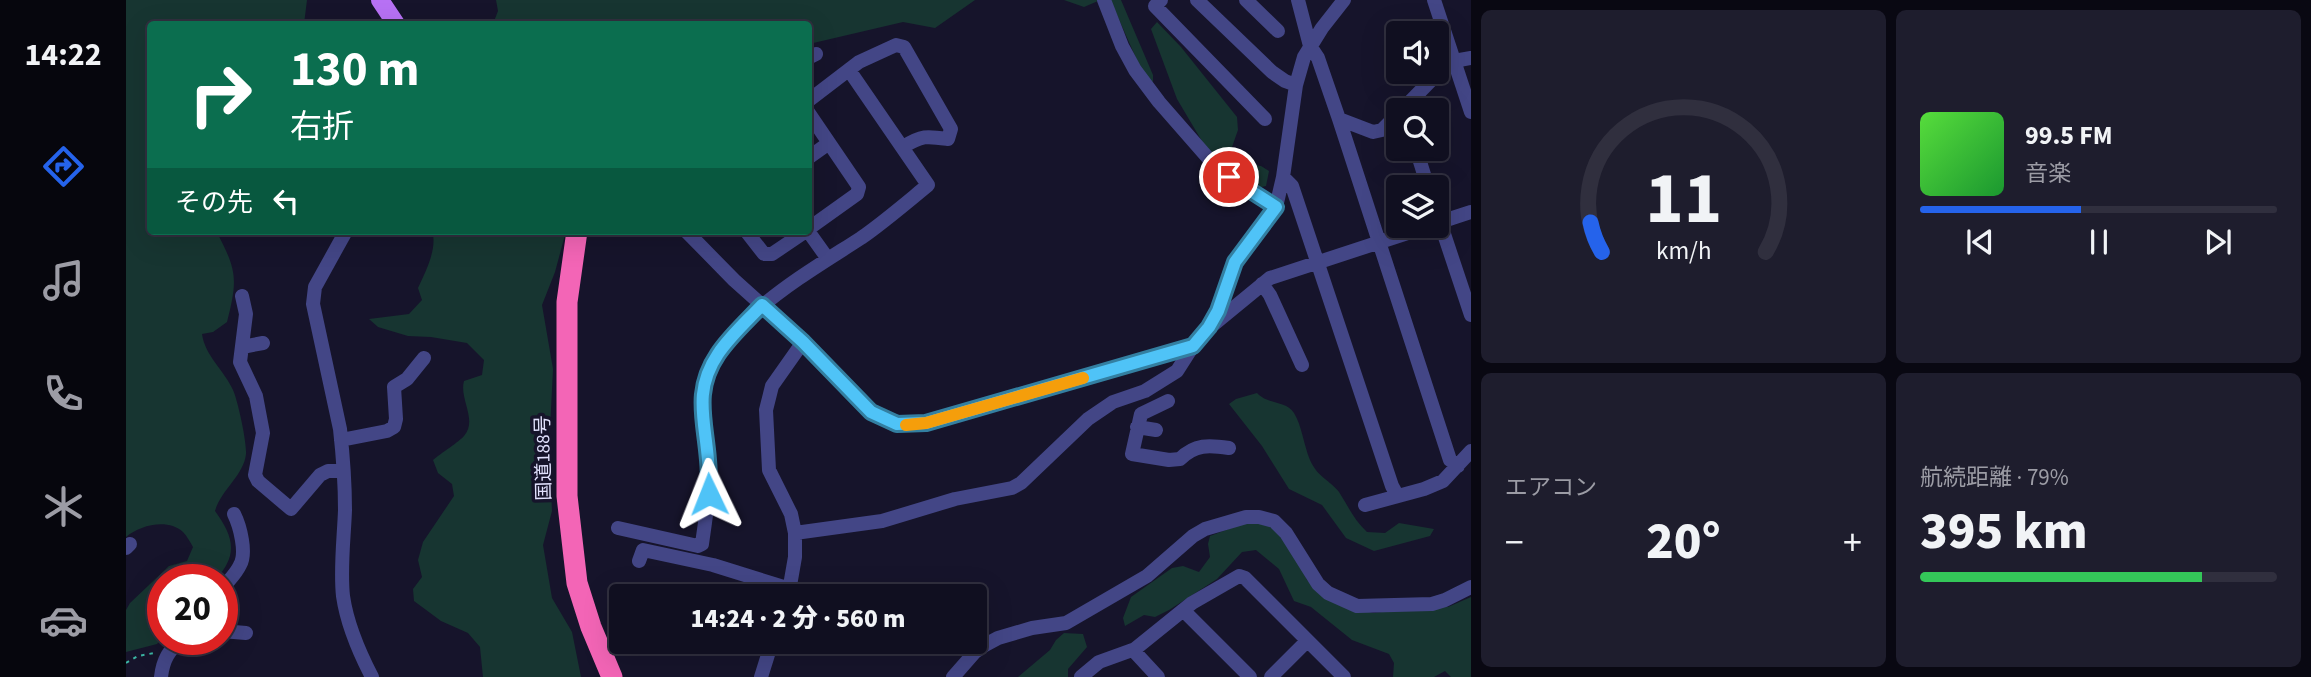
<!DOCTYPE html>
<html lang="ja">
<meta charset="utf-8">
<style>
:root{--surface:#100f20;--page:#1e1d2d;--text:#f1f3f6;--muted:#9c9ca5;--line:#302f3e;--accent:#2563eb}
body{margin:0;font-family:"Source Sans 3","Noto Sans JP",sans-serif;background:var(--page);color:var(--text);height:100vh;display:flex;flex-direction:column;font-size:26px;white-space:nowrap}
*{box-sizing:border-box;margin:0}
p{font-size:23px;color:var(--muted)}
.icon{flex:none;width:38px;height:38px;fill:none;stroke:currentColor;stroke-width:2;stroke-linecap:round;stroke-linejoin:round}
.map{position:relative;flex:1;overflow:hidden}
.sheet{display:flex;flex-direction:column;gap:10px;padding:10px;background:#090812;width:840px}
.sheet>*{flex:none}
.banner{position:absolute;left:21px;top:21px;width:665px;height:214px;border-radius:7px;box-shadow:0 7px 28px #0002,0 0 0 2px var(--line);background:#0b6e4f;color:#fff;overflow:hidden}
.tools{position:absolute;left:1260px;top:21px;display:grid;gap:14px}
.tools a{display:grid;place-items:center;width:63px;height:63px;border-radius:7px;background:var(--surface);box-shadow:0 7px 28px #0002,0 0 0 2px var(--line);font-size:35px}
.speed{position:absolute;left:21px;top:564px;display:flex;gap:14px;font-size:35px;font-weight:700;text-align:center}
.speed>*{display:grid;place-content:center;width:91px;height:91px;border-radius:50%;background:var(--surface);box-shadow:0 7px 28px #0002,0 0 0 2px var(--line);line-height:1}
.speed .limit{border:10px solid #d22;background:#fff;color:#111}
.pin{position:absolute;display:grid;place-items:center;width:60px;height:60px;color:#fff;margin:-30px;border:4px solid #fff;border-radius:50%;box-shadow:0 2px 7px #0007}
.me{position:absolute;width:77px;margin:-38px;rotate:358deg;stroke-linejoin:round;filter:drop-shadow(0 0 5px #0008)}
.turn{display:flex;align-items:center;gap:24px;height:147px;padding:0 28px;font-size:32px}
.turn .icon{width:91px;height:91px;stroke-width:2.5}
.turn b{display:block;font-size:49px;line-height:60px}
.then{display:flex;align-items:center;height:66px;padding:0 28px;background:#0003;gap:14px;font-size:26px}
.big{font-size:52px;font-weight:800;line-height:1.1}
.sheet .card{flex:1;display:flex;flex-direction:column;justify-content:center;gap:10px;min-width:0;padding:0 24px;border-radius:10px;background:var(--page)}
.sheet .dial{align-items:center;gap:0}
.dial svg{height:182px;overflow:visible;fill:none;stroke:var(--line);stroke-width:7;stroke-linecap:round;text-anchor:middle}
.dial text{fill:var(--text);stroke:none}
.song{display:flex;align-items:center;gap:21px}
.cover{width:84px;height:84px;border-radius:10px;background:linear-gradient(135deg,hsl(110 70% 55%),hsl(130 70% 35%))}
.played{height:7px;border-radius:4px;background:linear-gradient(90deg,var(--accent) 45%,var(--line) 45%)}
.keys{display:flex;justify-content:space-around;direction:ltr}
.heat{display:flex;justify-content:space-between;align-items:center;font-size:38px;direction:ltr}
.charge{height:10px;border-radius:5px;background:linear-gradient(90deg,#34c759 79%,var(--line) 0)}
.sheet .tiles{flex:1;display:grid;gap:10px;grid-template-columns:repeat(2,1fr)}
.trip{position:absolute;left:483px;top:584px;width:378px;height:70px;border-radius:7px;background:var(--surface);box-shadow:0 7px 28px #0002,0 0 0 2px var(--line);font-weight:800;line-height:70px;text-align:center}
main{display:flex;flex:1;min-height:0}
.tabs{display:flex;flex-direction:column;width:126px;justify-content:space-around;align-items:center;background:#06060d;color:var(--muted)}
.tabs .icon{width:49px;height:49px}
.tabs .selected{color:var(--accent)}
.tabs b{font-size:32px;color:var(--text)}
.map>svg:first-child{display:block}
.green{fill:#173531}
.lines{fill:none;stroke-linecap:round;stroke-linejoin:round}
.path{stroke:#3cb5a3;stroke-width:2;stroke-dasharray:3.5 5;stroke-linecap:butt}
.minor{stroke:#434686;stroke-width:14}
.major{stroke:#b771f4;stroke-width:18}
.highway{stroke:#f365b6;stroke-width:21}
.route-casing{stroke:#337fa1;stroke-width:18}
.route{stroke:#4fc3f7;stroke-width:12}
.slow{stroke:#f59e0b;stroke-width:12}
.labels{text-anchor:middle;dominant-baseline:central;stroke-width:7;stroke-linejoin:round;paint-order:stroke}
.street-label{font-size:19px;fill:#e1e1fd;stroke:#16142b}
</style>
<main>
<nav class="tabs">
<b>14:22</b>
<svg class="icon selected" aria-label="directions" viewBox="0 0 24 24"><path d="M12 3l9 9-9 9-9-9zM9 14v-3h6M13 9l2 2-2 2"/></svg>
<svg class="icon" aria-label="music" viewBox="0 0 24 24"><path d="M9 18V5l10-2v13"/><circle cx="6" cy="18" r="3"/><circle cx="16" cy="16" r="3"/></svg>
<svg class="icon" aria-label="phone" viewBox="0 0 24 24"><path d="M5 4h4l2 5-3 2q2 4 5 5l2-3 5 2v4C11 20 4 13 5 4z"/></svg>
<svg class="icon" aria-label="climate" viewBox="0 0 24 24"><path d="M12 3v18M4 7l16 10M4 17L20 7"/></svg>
<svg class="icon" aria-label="car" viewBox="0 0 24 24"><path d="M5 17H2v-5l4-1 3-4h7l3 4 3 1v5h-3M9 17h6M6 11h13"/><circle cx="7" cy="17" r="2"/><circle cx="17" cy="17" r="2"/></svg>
</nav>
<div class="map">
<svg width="1345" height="677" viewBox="0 0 1345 677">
<rect width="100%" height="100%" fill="#16142b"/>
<path class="green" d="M0,0H181L178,24H24V231H90C111,270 112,279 101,322L87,332L76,334C79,356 98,370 107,390C112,401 121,443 120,454C118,475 95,490 89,511C107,536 113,554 90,579H37V637L31,644L0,652V610L4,603L43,566L61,561L67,547C64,542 61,536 57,532C42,518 14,525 0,537Z
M370,0H849L809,28L777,22L683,44L682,24H367L372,11Z
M938,0H995L1027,75V82L1018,76L987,6L972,1L958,7Z
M1031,22L1055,47L1111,117L1112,130L1106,147L1114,163L1135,166L1143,171L1140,186L1131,188L1083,153L1051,99L1025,29Z
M306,231H440L429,272L416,305L427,369L423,449L426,511L417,545L426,598L446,632L455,677H357L354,647L342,633L315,621L288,601L287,589L296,577L292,560L297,542L328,496L326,484L312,473L307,460C315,453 333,442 338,436C352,420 333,399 338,381L356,375L358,360L341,343L305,337L282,336L252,327L243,319L283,314L296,300L292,288C299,273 312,248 306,231Z
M1131,393C1142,405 1159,400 1168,413C1176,426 1178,446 1184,460C1192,478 1204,480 1213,492C1222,506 1228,520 1241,532L1259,533L1273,523L1308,529L1304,536L1248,551L1220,538L1196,505L1163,489L1136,446L1103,404L1110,399Z
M1121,522L1141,524L1155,534L1172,560L1181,580L1203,598L1223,607L1247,613L1300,607H1322L1345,597V677H1325L1319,671L1308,677H1267L1268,663L1263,654L1226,640L1185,607L1168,601L1153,569L1130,550L1116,552L1091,579L1043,610L1029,617L1018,615L999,626L997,618L1005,597L1046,568L1057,566L1073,572L1084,557L1082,544L1084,536Z
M938,633L957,634L961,647L942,669V677H892L924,650L930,640Z"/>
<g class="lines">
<path class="path" d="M0,663L12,656L28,653"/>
<path class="minor" d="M978,0L996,46L1009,70L1033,102L1089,166L1150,207
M1035,0L1029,6L1139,119
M1071,0L1146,72L1159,81L1170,85
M1120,0L1152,31
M1172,0L1184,46L1192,58L1213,119L1324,460L1332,466
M1308,0L1345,112
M682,58L690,54
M682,101L733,62L770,45L778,47L825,129L822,139C801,136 796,135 777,147
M1276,110L1316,69L1328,61L1345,58
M682,112L733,187L731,194L682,229
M1213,119L1247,132L1256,130L1272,114
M1290,149L1302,187
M682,158L703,143
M1157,177L1166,186L1266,486L1271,495
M1311,213L1345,315
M1311,223L1345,212
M220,231L189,287L187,304L214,429C217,456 219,483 219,510C218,538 214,568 217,596C221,624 233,652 246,677
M560,231L608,280L677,342L745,412L771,424L800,423L1067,346
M620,231L638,254H646L680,231
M682,231L702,259
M1136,284L1144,295L1176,365
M116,296L120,314L114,362L130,396L137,433L129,475L132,481L165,509L194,475L202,471H217
M1088,324L1144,278L1303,226
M116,347L137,343
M1042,401L1015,414L1006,454L1043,460L1054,459C1069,444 1083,445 1103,448
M1011,427L1030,430
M215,440L261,431L268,427L270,419L268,387L281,379L298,358
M1239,505L1298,489L1317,481L1345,451
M492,528L572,546L576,544C580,515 585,487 582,458C580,435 573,413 577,390C589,324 683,272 735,238C758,222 780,203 802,185L723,70
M669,533L756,521L829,499L886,488L895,483L962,419L987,402L1019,391L1051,371L1067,346L1083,327L1092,311L1109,262L1150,207L1157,177L1170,85L1178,57L1196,28L1218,0
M0,548L4,544
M513,561L517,550L587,565L664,589
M96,589C102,581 110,574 114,565C121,553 114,526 108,514
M662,597L669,557V533L665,514L643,470L640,410L646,386L677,342
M1057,610L1124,677
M96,631L120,633
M1007,650L1032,677
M35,677C37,659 43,651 55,639
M635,677L646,642
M827,677L849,652L859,645L872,638L906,628L940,623L1021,576L1067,536L1079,529L1120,517H1133L1148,521L1160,533L1192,584L1202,593L1231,606L1306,604L1319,600L1345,587
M955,677L973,662L1009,649L1066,603L1113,576L1119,578L1218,677
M1145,677L1181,641"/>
<path class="major" d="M254,0L270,24"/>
<path class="highway" d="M451,231L441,302V496L451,583L465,627L486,677"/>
</g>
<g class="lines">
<g class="route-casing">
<path id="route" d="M583,494C583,483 583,471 582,460C579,420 567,391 592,354C604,336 622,320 636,305L677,342L745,412L771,424L800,423L1067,346L1083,327L1092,311L1109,262L1150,207L1103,177"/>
</g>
<use href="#route" class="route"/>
<path class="slow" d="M780,425L800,423L957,378"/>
</g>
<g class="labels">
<g class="street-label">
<text transform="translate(418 458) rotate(-91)">国道188号</text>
</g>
</g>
</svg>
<div class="tools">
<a><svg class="icon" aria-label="sound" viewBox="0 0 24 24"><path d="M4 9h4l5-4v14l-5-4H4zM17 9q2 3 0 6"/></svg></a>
<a><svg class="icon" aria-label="search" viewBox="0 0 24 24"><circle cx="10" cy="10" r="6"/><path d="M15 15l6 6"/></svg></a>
<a><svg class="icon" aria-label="layers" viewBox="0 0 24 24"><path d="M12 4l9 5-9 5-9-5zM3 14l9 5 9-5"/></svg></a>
</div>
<div class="speed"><div class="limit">20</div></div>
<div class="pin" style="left:1103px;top:177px;background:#d93025"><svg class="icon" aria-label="arrive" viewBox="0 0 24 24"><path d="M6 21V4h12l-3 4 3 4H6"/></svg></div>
<svg class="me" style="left:583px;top:494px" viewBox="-20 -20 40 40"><path d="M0-17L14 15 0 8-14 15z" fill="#4fc3f7" stroke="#fff" stroke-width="4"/></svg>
<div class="trip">14:24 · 2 分 · 560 m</div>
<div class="banner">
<div class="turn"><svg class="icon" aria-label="right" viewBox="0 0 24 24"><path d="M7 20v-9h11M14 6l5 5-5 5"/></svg><div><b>130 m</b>右折</div></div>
<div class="then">その先<svg class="icon" aria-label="left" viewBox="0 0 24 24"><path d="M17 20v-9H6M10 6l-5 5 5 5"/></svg></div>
</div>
</div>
<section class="sheet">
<div class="tiles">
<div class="card dial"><svg viewBox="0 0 100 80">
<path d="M14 69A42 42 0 1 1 86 69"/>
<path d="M14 69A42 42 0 0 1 9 56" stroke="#2563eb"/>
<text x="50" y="56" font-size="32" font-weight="700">11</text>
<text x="50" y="72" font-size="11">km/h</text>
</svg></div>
<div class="card">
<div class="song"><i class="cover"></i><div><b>99.5 FM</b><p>音楽</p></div></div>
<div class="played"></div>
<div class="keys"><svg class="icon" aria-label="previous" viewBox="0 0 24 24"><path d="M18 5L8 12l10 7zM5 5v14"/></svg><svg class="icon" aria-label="pause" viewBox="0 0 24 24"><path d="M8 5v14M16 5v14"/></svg><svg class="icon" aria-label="next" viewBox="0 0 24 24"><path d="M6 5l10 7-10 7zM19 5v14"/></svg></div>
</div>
<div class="card"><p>エアコン</p>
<div class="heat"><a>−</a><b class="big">20°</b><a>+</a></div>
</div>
<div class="card"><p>航続距離 · 79%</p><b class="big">395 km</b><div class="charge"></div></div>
</div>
</section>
</main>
